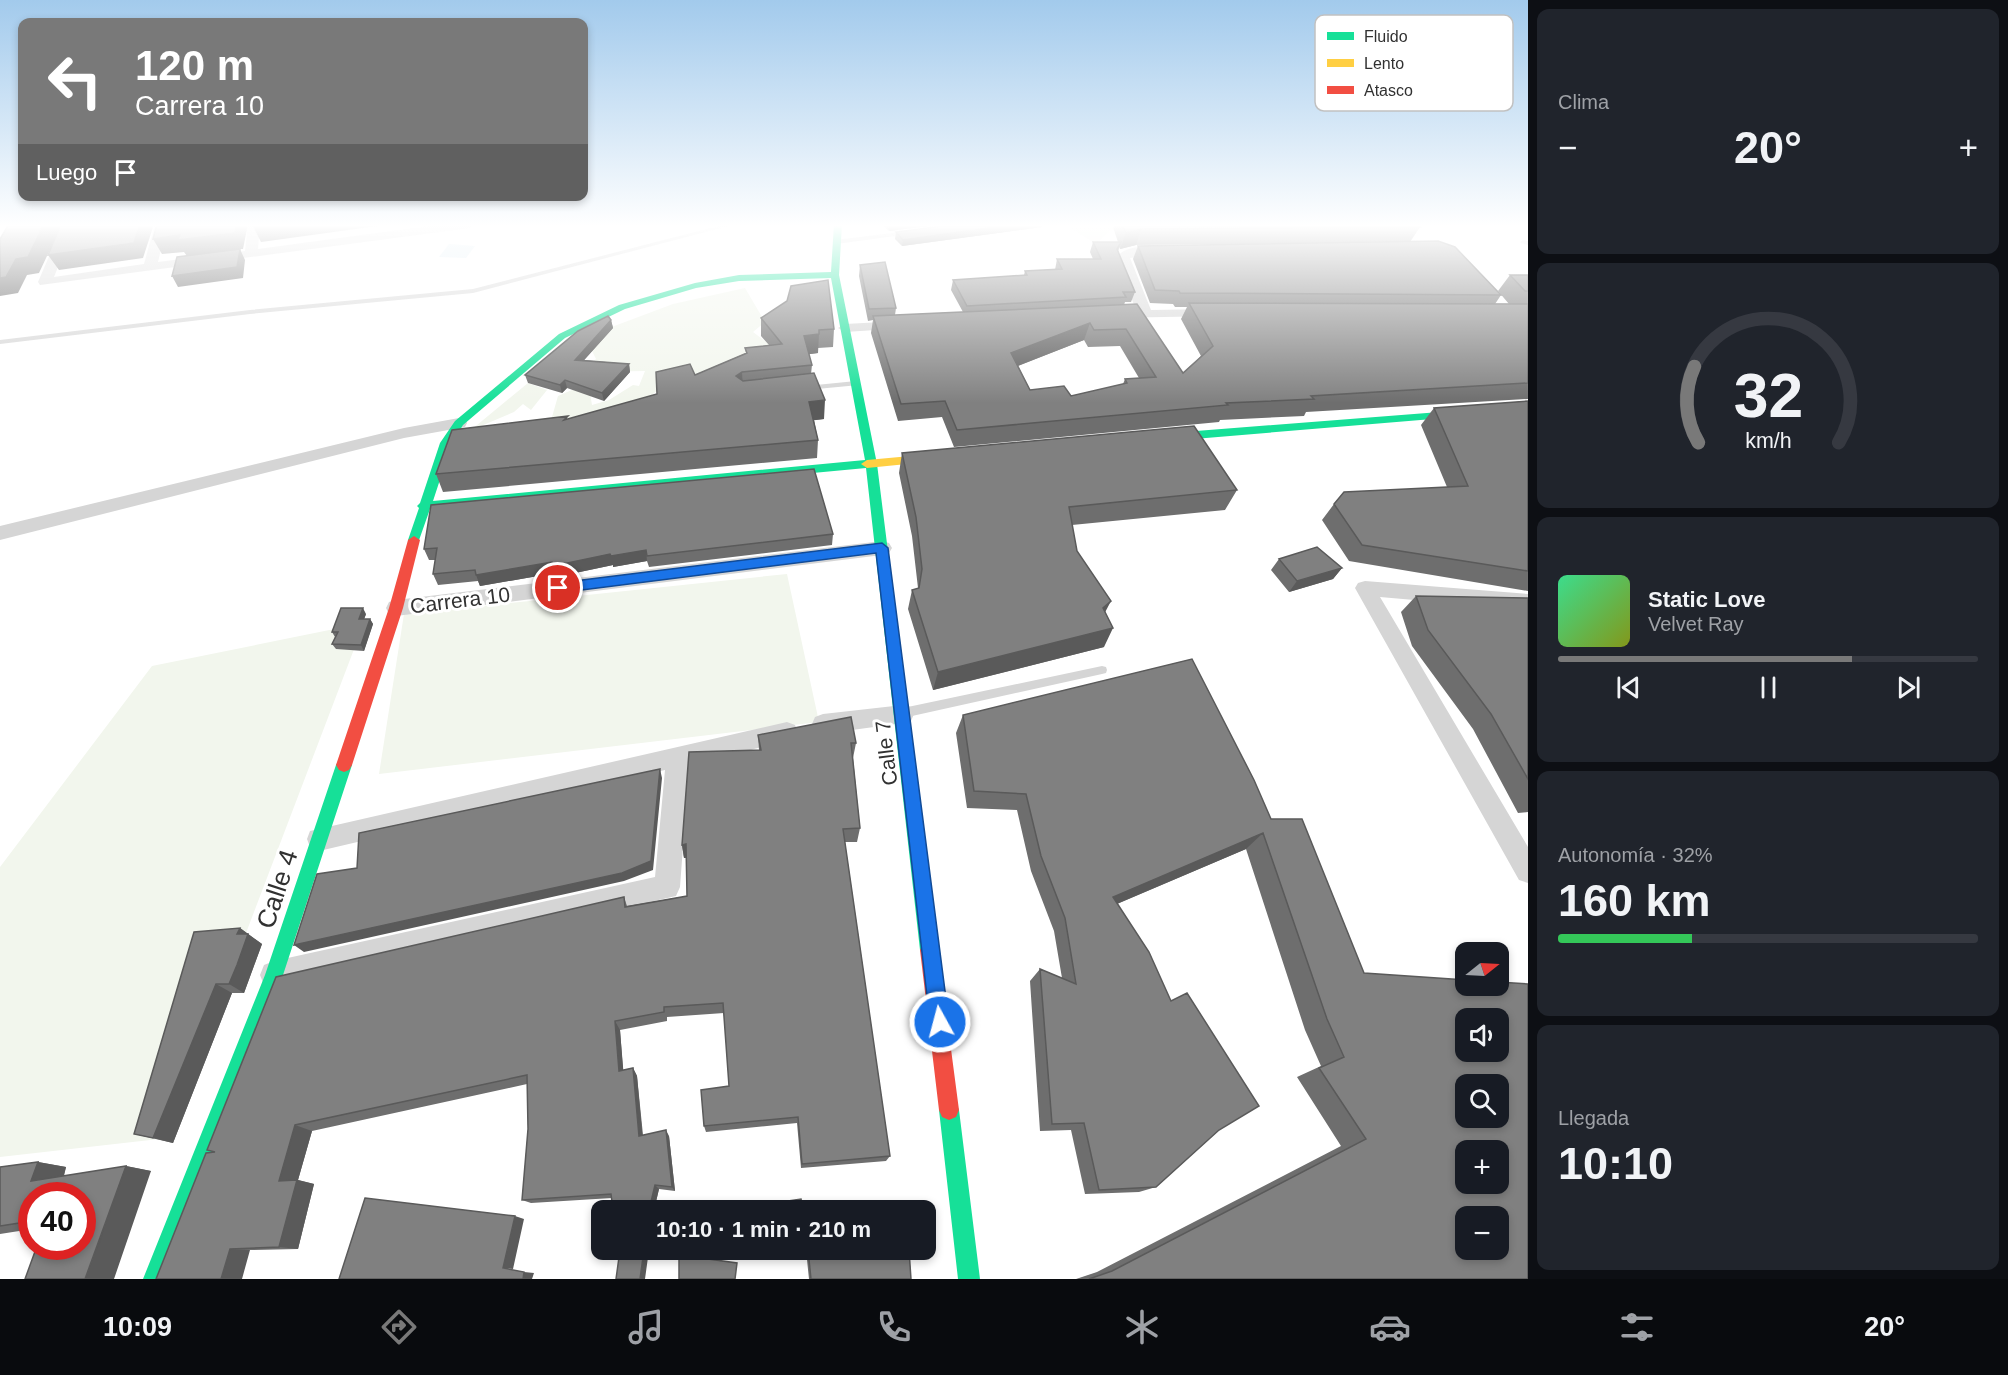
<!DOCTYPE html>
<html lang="es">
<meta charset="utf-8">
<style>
:root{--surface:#171b24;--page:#20242c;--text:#f1f3f6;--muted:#9ea1a6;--line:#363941;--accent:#797979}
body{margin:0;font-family:Arial,sans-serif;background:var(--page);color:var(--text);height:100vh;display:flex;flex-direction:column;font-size:22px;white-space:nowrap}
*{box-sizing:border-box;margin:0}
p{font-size:20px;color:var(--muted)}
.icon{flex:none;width:33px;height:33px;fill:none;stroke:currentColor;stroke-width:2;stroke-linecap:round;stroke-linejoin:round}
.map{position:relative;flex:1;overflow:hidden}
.side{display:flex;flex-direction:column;gap:9px;padding:9px;background:#0d0f14;width:480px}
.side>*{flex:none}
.banner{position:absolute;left:18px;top:18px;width:570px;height:183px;border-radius:12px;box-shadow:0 3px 9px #0003;background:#797979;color:#fff;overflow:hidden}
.needle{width:39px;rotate:72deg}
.tools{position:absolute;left:1455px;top:942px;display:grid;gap:12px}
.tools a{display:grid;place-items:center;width:54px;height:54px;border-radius:12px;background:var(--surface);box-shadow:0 3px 9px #0003;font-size:30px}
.speed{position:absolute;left:18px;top:1182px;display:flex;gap:12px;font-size:30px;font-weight:700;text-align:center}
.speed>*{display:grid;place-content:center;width:78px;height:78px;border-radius:50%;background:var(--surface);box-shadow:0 3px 9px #0003;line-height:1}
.speed .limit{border:9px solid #d22;background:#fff;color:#111}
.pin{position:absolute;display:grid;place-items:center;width:51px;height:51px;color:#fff;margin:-26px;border:3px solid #fff;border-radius:50%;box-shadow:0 2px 6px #0007}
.me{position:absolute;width:66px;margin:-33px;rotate:353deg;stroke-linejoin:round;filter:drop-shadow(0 0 4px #0008)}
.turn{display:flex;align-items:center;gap:21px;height:126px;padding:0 18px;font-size:27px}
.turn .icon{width:78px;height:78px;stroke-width:2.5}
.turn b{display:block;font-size:42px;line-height:51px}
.then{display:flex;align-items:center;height:57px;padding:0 18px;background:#0003;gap:12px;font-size:22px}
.big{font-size:45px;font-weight:800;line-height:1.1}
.side .tile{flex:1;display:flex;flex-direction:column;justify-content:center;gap:9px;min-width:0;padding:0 21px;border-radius:12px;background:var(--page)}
.side .dial{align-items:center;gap:0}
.dial svg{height:156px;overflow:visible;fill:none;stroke:var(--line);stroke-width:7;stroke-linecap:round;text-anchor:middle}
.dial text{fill:var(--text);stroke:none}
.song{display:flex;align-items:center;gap:18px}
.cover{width:72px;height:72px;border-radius:9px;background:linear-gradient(135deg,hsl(150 70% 55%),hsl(70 70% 35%))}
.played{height:6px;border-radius:3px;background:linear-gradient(90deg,var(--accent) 70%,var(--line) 70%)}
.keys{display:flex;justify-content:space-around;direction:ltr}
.heat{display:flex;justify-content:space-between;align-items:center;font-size:33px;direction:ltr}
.charge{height:9px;border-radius:4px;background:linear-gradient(90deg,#34c759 32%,var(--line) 0)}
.trip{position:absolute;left:591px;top:1200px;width:345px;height:60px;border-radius:12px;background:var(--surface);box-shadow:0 3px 9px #0003;font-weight:800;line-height:60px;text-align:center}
.tab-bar{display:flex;height:96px;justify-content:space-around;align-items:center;background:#090b0e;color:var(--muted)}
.tab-bar .icon{width:42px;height:42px}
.tab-bar .active{color:var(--accent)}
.tab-bar b{font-size:27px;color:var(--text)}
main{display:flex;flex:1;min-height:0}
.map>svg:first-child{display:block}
.green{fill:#f2f6ed}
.water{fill:#daebf3}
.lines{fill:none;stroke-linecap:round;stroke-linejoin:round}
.lane{fill:#d5d5d5;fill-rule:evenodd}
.street{fill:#d5d5d5;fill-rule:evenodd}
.fast{fill:#16e098;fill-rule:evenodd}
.slow{fill:#ffcf43;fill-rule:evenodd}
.jam{fill:#f24e42;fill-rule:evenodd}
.wall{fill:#6e6e6e;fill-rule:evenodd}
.shaded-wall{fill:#5a5a5a}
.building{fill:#808080;stroke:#5a5a5a;stroke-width:1.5;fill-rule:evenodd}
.route{fill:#1a73e8;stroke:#114b97;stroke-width:1.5}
.labels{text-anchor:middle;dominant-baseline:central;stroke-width:6;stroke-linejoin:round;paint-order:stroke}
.street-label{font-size:21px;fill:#313131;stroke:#fff}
.near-street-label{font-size:26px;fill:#313131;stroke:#fff}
.key{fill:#fff;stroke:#c1c1c1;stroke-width:1.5}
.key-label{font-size:16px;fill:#313131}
</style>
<main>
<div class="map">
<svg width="1528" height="1279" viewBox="0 0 1528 1279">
<rect width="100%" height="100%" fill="#fff"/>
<path class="green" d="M1064,224H1117L1096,244Z
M745,288L765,322L753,332L782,354L658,390L639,405L592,421L471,430L528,383L547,390L531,410L523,404L514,412L474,429L552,417L558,396L579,387L590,393L592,405L609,400L633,385L639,386L645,371L582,372L596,359L585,337L673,304Z
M787,574L819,722L379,774L404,614Z
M364,623L168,1138L0,1157V867L152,666Z"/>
<path class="water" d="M449,244L475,246L466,258L439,257Z"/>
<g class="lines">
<path class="lane" d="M726,224H736L473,293L250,314L0,344V340L250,310L473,289Z
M908,231L911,233L910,234L836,244L833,242L836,240Z
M1523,240L1528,241V245L1521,243L1520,242Z
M856,381L860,383L859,385L806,390L802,388L806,386Z
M1102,666L1106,667L1107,670L1106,673L1102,674L903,718L899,716L897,713L899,710L903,708Z"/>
<path class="street" d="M63,224H75L54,277L144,264L155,224H167L158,262L245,251L248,224H260L258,249L443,224H476L470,228L40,285L38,282Z
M1163,246L1170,250L1168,253L1130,258L1151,310L1213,309L1220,313L1218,316L1110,318L1108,315L1110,312L1136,310L1116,258C1126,244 1147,247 1163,246Z
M901,321L908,325L906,328L845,332L838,328L845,324Z
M459,418L465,419L467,423L465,427L404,438L0,540V526L404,428Z
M882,541L889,543L892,548L889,553L882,555L396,616L389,614L386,608L389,602L396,600Z
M1365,581L1528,594V610L1380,597L1528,847V883L1519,880L1355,588L1358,583Z
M903,705L911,707L914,714L911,721L903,723L823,734L815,731L812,724L815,717L823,714Z
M787,722L795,725L798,732L795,739L689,765L680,887L676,896L274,989L264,985L260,975L264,965L274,961L655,877L665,770L319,851L310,847L307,839L310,831Z"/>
<path class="fast" d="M834,224H842L839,275L877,464L938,950L935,956L929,959L923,956L920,950L866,468L430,509L418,543L414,544L408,540L419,508L417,506L420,503L440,443L455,421L559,334L619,305L695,283L739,275L831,272ZM831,278L865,460L433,501L452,443L463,425L565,338L625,309L696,288L739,281Z
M1528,405V411L1158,442L1153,438L1158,434Z
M344,758L349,760L352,765L283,975L165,1279H143L265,975L336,765L339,760Z
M949,1100L956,1103L959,1110L980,1279H958L939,1110L942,1103Z"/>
<path class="slow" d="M943,453L949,457L947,460L867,468L861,464L867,460Z"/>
<path class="jam" d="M414,536L420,540L403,608L352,765L349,770L344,772L339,770L336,765L389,608L408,540Z
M929,941L935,944L938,950L959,1110L956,1117L949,1120L942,1117L939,1110L920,950L923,944Z"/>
</g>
<path class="wall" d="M882,224H945L889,231Z
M957,224H1042V227L902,246L895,239L896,232Z
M1115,224H1416L1420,227L1410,242L1501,295L1495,304H1509L1498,291L1510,275H1528V399L1306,412L1304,416L1220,420L1219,422L954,447L942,417L898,421L871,333L873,320L868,321L859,276L860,265L896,308L895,315L963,312L951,290L953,280L1024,275L1025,271L1055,270L1057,259H1093L1090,252L1093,242H1118L1113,227ZM1343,243L1138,246L1133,259L1150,303L1173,304L1175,307H1187L1181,319L1201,356L1183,373L1124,305L1125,302H1131L1135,292L1118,251L1120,247V249L1136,245ZM1084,340L1088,347L1120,346L1139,378L1125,379L1123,384L1071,396L1030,390L1018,366Z
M761,318L834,329L833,347L818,348V353L809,354L812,365L811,374L824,419L814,420L818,440L817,458L443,492L436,474L569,419L657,394L695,375L746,353L745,348L769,345L761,336Z
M611,320L613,328L584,360L629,364L630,372L604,401L567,388L562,393L528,383L525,375Z
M1528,401V591L1349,561L1322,520L1334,504L1447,487L1421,425L1434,408Z
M902,453L1237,490L1225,510L1072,525L1077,551L1105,612L1104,647L933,690L908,609L912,590L918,589V588L912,536L899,473Z
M431,505L833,534L832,545L649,567L647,561L613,567V565L556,577L555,573L480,586L478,581L438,585L433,574L436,560H429L424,549Z
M1279,559L1342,568L1333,579L1289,592L1271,570Z
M1416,596L1528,598V812L1518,813L1473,729L1412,646L1401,612Z
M366,614L364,619H370L373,624L364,651L336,649L332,644L335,637L332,632Z
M963,715L1271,819L1364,973L1528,1279H1076L1097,1272L1341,1146L1297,1077L1321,1066L1305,1030L1246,849L1117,904L1219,1130L1156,1187L1139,1192L1085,1194L1071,1130L1040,1131L1030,981L1040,969L1062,978L1054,931L1031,871L1017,810L967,808L956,733Z
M758,735L856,743L853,758L860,828L857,842H845L890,1156L886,1161L801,1168L797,1123L706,1132L704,1126L729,1086L724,1013L667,1017V1021L620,1030L623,1070L633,1068L637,1076L643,1135L669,1136L675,1191L659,1189L654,1210H613L612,1198L531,1203L522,1200L528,1129L527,1084L312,1131L298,1180L314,1184L298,1249L250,1250L156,1279L215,1152L624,897L627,906L687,896L686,858H684L682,845L759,750Z
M240,928L262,944L244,993H232L173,1143L134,1134Z
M38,1162L66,1167L64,1176L126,1166L151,1171L82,1246L32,1196V1229L0,1234V1167Z
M806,1250H909L911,1279H809Z"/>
<path class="shaded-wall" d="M44,224H62L39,273L27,275L18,293L0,296V278Z
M140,224H154L143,258L59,270L48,255Z
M237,224H248L243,249H240L245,260L243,278L178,287L172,276L187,256L184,252L162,254L153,239L180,235Z
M272,224H392L261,242L253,226Z
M889,224H945L889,231Z
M1017,224H1042V227L902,246L903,240Z
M1141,229L1136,245L1120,249L1126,233Z
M611,320L613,328L577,368L575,360Z
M1090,323L1084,340L1007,370L1011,353Z
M819,334L818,353L803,355L804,336Z
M629,364L630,372L604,401L602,393Z
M742,372L743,391L736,376Z
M565,380L567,388L562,393L560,385Z
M825,400L824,419L808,421L809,402Z
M646,550L647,561L613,567V565L556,577L555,573L480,586L476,575L552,562L610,554Z
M1342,568L1333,579L1289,592L1297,581Z
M1111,601L1101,620L1103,608Z
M363,608L366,614L362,625L359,619Z
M370,619L373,624L364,651L361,645Z
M1113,628L1104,647L933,690L938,672Z
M660,769L662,778L653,870L624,881L304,952L294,945Z
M1263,833L1246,849L1100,911L1113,897Z
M686,844L688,857L684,858L682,845Z
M240,928L262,944L244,993L229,984L237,934Z
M216,984L232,993L173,1143L153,1138Z
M615,1021L620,1030L624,1079L619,1071Z
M633,1068L637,1076L643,1142L639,1136Z
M295,1125L312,1131L298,1180L314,1184L298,1249L279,1247V1181Z
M666,1130L669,1136L675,1191L672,1187Z
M38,1162L66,1167L61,1185L31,1181Z
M126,1166L151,1171L114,1279H85Z
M655,1185L659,1189L654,1210H649Z
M515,1216L524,1219L513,1269L503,1268Z
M230,1249L250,1250L242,1279H221Z
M644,1250H649L645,1279H640Z
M524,1272L534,1273L532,1279H523Z"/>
<path class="building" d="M9,224H44L28,257L16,259L6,277L0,278V239Z
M61,224H140L134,243L48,255Z
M157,224H237L235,233L178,240L180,235L153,239Z
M254,224H272L253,226Z
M957,224H1017L903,240L896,232Z
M1122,224H1416L1420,227L1141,229L1126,233Z
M1438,241L1455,247L1501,295L1180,293L1179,291L1155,290L1138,246Z
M1093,242H1121L1117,249L1135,292H1123L1126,297L967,306L953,280L1027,275L1025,271L1062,269L1057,259H1101Z
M240,249L237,267L172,276L177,257Z
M885,262L896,308L869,309L860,265Z
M1510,275H1528V291H1525Z
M828,280L834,329L819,330V334L804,336L812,365L742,372L736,376L743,381L814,373L825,400L809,402L818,440L436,474L452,430L568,416L564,420L657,394L656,372L690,364L695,375L747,353L745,348L782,344L761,318L787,301L791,286Z
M1189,303L1528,304V383L1311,396L1314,399L1226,403L1228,405L957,430L945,401L901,404L873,316L1137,304L1183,373L1213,346ZM1090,323L1094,330L1126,329L1156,377L1125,379L1127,383L1071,396L1064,386L1030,390L1011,353Z
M608,316L611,320L575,360L629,364L602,393L565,380L560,385L525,375L578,331Z
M1528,401V571L1362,545L1334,504L1344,492L1468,486L1434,408Z
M1194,426L1237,490L1069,507L1077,551L1111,601L1103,608L1113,628L938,672L912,590L919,588L922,569L916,517L902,453Z
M814,469L833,534L647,556L646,550L611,556L610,554L553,566L552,562L476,575L475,570L433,574L437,548L424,549L431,505Z
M1317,547L1342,568L1297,581L1279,559Z
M1416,596L1528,598V779L1491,714L1428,630Z
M341,608H363L359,619H370L361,645L332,644L338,632H332Z
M1192,659L1254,780L1271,819H1302L1364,973L1466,980V986H1498V982L1528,984V1279H1089L1112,1271L1366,1139L1319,1068L1344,1057L1327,1019L1263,833L1113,897L1149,952L1171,1001L1187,993L1259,1106L1219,1130L1156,1187L1099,1190L1084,1123L1052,1124L1040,969L1076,984L1065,918L1041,856L1026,794L974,791L963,715ZM1466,1018H1498V1052H1466ZM1466,1084H1498V1118H1466ZM1466,1150H1498V1184H1466ZM1466,1216H1498V1250H1466Z
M851,717L856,743H851L860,828L843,829L890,1156L802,1164L798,1117L704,1126L701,1090L729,1086L723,1003L664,1007V1012L615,1021L619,1071L633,1068L639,1136L666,1130L672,1187L655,1185L649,1210H625L626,1207L613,1210L611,1194L522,1200L528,1129L527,1075L295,1125L279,1181L297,1180L279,1247L230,1249L221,1279H156L206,1153L215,1152L207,1150L276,977L624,897L625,907L687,896L686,844L682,845L689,752L761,750L758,735Z
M660,769L651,861L622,873L294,945L317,874L357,868L359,833Z
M240,928L237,934H248L237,965L229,984H216L153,1138L134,1134L194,932Z
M38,1162L31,1181L126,1166L85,1279H25L37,1246H82V1196H32V1221L0,1226V1167Z
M365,1198L515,1216L503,1268L524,1272L523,1279H339Z
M801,1199L803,1210H733V1209Z
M620,1250H644L640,1279H616Z
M808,1250H909L911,1279H811Z
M679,1255L737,1263L735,1279H679Z"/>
<linearGradient id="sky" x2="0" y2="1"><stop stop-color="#a2caec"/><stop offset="0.56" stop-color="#fff"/><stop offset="1" stop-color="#fff" stop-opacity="0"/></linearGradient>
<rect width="1528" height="403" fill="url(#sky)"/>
<path class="route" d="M882,543L888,548L949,1022L946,1029L940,1031L933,1029L930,1022L876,553L558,593L551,588L558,583Z"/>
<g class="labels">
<g class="street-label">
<text transform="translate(460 600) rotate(-7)">Carrera 10</text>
<text transform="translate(886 753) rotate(-97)">Calle 7</text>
</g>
<g class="near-street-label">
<text transform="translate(277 889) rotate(-72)">Calle 4</text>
</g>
</g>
<rect x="1315" y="15" width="198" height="96" rx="9" class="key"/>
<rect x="1327" y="32" width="27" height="8" fill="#16e098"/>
<rect x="1327" y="59" width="27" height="8" fill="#ffcf43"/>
<rect x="1327" y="86" width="27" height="8" fill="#f24e42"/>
<g class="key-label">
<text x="1364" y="42">Fluido</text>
<text x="1364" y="69">Lento</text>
<text x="1364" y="96">Atasco</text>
</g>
</svg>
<div class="tools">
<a><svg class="needle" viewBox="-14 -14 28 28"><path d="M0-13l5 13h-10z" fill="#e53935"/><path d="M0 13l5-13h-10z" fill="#9ea1a6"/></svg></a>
<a><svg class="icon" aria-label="sound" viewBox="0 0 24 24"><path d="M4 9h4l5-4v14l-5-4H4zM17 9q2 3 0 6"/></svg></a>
<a><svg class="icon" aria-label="search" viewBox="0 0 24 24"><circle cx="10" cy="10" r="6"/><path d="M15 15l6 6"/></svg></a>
<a>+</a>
<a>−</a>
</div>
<div class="speed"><div class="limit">40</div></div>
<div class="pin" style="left:558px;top:588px;background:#d93025"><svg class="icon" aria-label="arrive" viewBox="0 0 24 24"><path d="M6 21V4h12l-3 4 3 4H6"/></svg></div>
<svg class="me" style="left:940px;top:1022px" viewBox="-20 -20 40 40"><circle r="17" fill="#1a73e8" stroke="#fff" stroke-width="3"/><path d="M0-11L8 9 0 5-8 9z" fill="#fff"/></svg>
<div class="trip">10:10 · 1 min · 210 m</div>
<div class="banner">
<div class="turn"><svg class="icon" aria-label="left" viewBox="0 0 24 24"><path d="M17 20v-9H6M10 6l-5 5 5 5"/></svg><div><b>120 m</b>Carrera 10</div></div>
<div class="then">Luego<svg class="icon" aria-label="arrive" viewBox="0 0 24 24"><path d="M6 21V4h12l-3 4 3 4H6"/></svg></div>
</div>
</div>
<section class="side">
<div class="tile"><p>Clima</p>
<div class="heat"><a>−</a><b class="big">20°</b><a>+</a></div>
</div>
<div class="tile dial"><svg viewBox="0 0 100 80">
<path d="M14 69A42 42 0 1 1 86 69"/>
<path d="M14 69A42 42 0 0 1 12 30" stroke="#797979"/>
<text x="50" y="56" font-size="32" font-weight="700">32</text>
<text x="50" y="72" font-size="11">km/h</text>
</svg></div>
<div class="tile">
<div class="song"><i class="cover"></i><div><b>Static Love</b><p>Velvet Ray</p></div></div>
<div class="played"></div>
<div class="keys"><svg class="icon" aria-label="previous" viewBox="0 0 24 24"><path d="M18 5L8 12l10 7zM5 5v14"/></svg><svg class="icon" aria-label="pause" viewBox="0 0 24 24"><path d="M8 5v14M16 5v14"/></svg><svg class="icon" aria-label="next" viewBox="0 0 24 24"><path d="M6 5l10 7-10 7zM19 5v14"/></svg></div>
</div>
<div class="tile"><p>Autonomía · 32%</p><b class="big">160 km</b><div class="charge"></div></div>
<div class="tile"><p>Llegada</p><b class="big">10:10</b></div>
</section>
</main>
<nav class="tab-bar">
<b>10:09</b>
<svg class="icon active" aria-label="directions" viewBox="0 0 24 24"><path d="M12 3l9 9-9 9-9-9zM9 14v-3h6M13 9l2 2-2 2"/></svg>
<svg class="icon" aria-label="music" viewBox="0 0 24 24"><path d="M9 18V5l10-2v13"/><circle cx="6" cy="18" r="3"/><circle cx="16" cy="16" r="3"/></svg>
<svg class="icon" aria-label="phone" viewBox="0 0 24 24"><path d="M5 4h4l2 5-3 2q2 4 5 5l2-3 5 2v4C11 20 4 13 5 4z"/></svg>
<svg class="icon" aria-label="climate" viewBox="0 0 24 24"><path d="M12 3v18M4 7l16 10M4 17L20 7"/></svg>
<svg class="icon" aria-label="car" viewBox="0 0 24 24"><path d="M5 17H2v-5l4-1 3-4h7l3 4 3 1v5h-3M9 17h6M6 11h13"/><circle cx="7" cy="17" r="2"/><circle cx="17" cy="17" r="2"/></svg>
<svg class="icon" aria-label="filters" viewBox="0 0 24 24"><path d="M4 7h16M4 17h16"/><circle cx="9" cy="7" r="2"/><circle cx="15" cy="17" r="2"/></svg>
<b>20°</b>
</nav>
